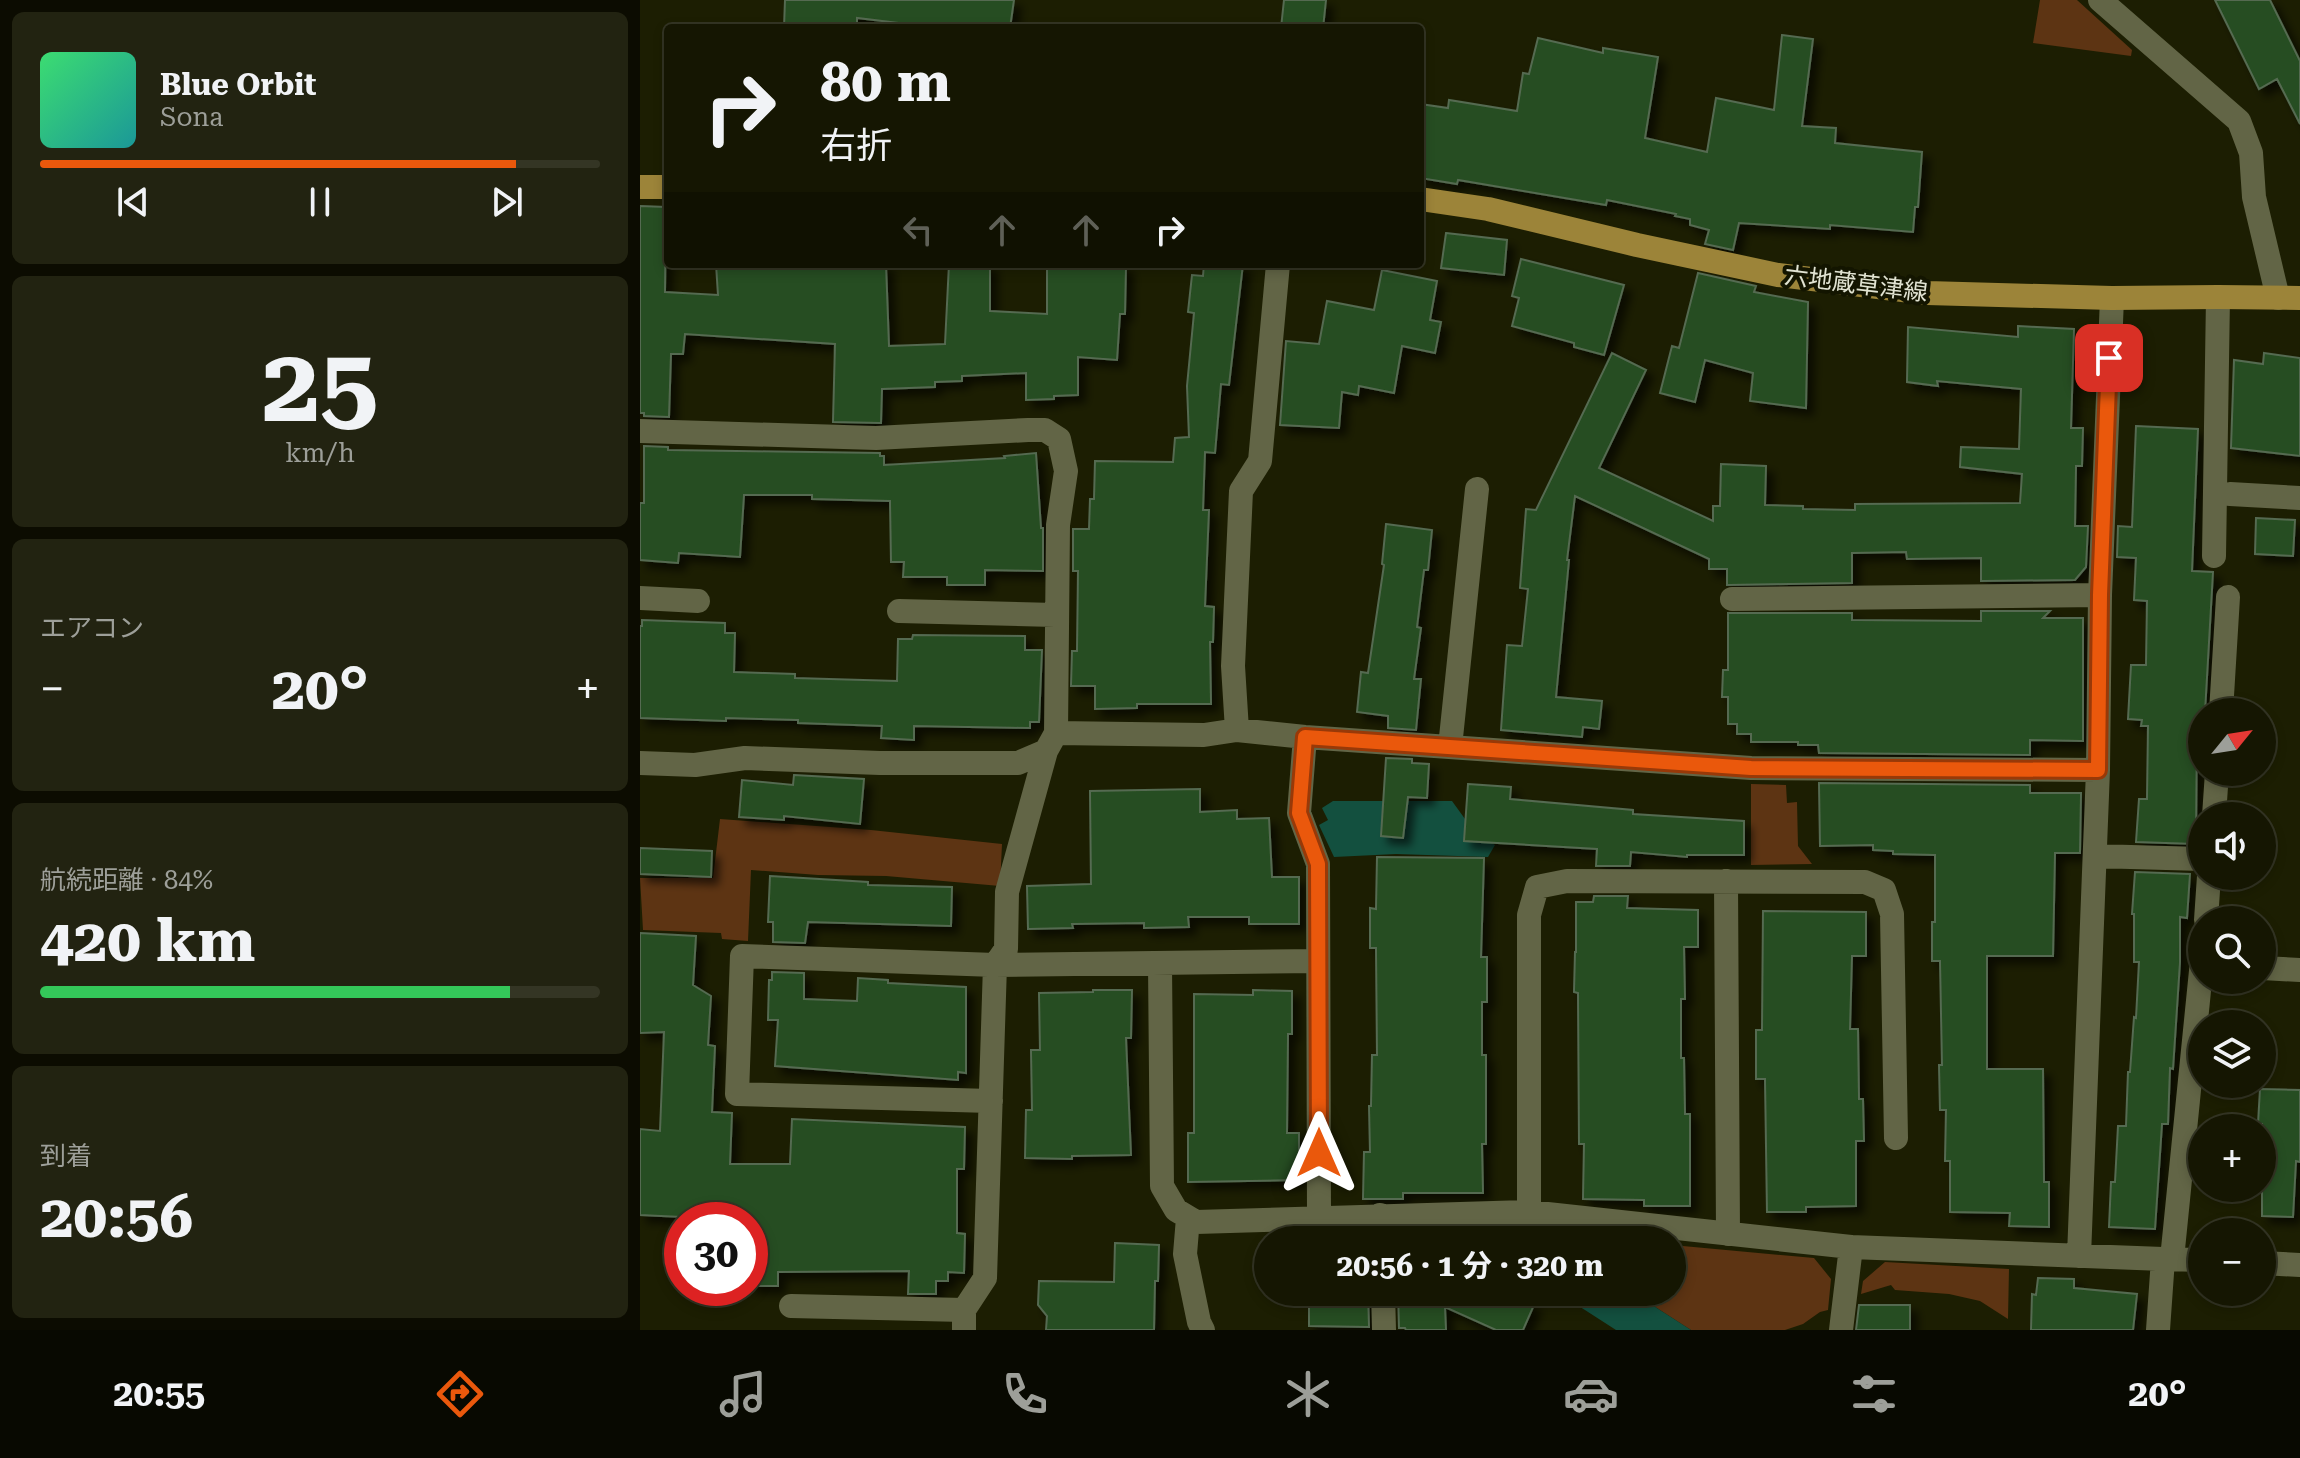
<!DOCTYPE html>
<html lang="ja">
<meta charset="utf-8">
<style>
:root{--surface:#151602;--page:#222311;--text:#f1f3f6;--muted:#9d9f99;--line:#343524;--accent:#ea580c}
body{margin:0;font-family:"Roboto Serif","Noto Sans JP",serif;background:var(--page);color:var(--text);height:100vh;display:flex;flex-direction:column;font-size:30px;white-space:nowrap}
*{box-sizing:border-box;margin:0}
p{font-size:26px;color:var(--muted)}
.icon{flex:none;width:44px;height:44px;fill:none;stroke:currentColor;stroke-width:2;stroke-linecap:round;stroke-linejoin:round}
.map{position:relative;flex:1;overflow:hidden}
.drawer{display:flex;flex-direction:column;gap:12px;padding:12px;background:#0c0c01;width:640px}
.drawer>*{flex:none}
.hud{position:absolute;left:24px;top:24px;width:760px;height:244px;border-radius:8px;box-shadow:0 4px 12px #0003,0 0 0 2px var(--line);background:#151602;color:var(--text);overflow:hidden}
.needle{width:52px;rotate:60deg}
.buttons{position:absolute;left:1548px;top:698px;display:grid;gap:16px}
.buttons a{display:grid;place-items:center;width:88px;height:88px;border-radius:50%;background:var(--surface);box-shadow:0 4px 12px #0003,0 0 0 2px var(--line);font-size:40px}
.speed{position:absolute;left:24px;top:1202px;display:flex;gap:16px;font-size:40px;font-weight:700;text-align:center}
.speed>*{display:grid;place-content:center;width:104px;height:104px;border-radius:50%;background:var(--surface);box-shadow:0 4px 12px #0003,0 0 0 2px var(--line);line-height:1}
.speed .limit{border:12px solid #d22;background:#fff;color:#111}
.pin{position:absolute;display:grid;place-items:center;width:68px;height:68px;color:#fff;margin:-34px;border-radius:16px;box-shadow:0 4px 12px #0006}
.me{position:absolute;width:88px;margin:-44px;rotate:0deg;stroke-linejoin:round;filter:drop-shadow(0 0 6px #0008)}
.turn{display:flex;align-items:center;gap:28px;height:168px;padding:0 24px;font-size:36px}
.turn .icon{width:104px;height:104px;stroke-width:2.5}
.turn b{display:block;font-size:56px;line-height:68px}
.lanes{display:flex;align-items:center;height:76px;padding:0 24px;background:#0003;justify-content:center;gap:40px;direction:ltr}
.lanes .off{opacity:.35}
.big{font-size:60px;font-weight:700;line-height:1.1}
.drawer .card{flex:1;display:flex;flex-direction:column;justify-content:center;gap:12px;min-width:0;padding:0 28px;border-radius:12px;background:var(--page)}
.drawer .dial{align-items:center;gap:0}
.dial b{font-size:104px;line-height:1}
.song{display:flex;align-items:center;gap:24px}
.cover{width:96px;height:96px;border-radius:12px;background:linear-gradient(135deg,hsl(140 70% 55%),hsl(180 70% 35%))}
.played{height:8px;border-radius:4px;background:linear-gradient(90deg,var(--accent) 85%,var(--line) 85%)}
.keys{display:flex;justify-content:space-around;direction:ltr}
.heat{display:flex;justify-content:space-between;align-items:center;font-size:44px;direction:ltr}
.charge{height:12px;border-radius:6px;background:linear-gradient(90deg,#34c759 84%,var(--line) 0)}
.trip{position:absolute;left:614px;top:1226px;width:432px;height:80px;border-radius:40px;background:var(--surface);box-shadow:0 4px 12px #0003,0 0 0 2px var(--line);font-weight:700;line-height:80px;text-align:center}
.tab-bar{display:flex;height:128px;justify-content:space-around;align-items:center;background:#080901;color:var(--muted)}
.tab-bar .icon{width:56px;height:56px}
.tab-bar .on{color:var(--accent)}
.tab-bar b{font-size:36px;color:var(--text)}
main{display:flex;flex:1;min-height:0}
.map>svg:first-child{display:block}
.green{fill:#5d3413}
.water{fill:#13503f}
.building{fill:#254d20;stroke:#546a51;stroke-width:2;filter:url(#shadow)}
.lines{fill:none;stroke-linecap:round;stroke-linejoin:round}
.minor{stroke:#626546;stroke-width:24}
.major{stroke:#9c8439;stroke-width:24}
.route-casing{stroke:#983908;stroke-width:20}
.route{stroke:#ea580c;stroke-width:14}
.labels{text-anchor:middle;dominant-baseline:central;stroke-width:8;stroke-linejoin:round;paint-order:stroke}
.street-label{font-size:24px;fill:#e1e3d2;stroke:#131500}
</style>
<main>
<section class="drawer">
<div class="card">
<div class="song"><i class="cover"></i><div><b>Blue Orbit</b><p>Sona</p></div></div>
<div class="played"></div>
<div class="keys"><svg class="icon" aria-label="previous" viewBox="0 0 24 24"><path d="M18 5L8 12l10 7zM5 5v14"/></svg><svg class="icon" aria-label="pause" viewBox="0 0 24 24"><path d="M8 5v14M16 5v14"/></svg><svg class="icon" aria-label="next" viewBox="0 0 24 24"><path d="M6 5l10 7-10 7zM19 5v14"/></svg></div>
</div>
<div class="card dial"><b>25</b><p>km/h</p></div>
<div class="card"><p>エアコン</p>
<div class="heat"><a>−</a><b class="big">20°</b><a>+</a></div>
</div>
<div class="card"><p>航続距離 · 84%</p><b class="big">420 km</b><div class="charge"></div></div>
<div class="card"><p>到着</p><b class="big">20:56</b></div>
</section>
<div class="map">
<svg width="1660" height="1330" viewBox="0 0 1660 1330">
<defs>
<filter id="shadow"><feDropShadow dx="7" dy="7" stdDeviation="4" flood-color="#0009"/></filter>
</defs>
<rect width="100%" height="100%" fill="#1c1e02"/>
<path class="green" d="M1400,0H1437L1492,50L1491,56L1393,43Z
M1111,784L1146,785L1147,803L1157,802L1158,846L1172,864L1111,865Z
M80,819L231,830L362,844L360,886L246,876L178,875L111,870L108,941L82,939L81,933L3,930L0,878H73Z
M1032,1245L1174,1258L1191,1279L1188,1310L1180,1312L1163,1324L1145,1330H1051L992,1292H1032Z
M1245,1262L1369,1269L1368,1319L1340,1301L1309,1294L1255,1290L1251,1285L1221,1294L1223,1281Z"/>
<path class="water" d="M693,801H812L833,830L855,845L848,857L756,854L694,857L679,825L688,820L682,808Z
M881,1230V1240H807L816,1231Z
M917,1292H992L1051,1330H976Z"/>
<path class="building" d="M145,0H374L370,28H300L217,18V28H144Z
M644,0H686L683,28H641Z
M1575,0H1630L1660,61V124L1637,79L1619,89Z
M1142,35L1173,39L1162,126L1196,128L1195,143L1282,152L1278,207H1275L1273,232L1190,225V229L1099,223L1093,250L1065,244L1069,230L1050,225V219L1035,216L1036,214L967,200L966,205L818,180L817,184L780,178V104L808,108L809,100L877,111L883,73L889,74L898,38L963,53V48L1018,57L1005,138L1067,152L1076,98L1134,110Z
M0,206L26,207L25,292L78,295L76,264H246L249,346L305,344L309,264H350V311L407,314V264H480V266H486L485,314H480L477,360L438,357V395L414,396V399L386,400V373L322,376V381L295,382V387L242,389L241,423L193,422L195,344L45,334L43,354H31L29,417L4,416V413H0Z
M806,233L867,240L864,275L801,268Z
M881,259L984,285L964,355L934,347V343L872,326L879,298L872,296Z
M564,264H603L589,385L581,384L575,453L565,452L563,510H569L565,606L574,607L573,642H570L571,704H497V708L455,709V686H431L432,651H437L438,571H433V529H449L450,499H454L455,461L533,462L535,438L549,437L547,386L554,313L548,312L552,275L563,276Z
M742,270L797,281L790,320L801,322L795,353L762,346L754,393L719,386L718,395L702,392L699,428L640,425L646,341L679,344L687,301L734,310Z
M1058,273L1116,286L1114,292L1168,302L1166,408L1110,401L1113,373L1065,360L1055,402L1020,393L1032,346L1039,348Z
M1378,326L1434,329L1431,428H1443L1442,466H1436L1435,526H1448L1446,567L1435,580L1341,581V558L1267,559L1266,552L1212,553V583L1087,585V569H1069V559L935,496L927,560H929L916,697L962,701L959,729L943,727L942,737L861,730L867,645L882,646L888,589L880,588L886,509L896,510L972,353L1006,370L959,468L1073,521V506H1080L1081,464L1126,466L1125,505L1163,506V509L1215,510V504L1380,503L1382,474L1320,467L1321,447L1379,449L1381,389L1297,381L1298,386L1267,382L1268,327L1378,337Z
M1624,353L1660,358V456L1591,448L1594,360L1623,364Z
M1496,426L1558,429L1552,571L1573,572L1565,712H1562V720H1557L1556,844L1496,842L1499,799H1507L1508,726H1501L1502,720L1488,719L1491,665H1506L1507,601L1494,600L1496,558L1477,557L1478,526L1492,527Z
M4,446L28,447V450L240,453V456H244V465L365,458L364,456L396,453L401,528H403V571L345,570V585H307V577H263L264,562H251L250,501L172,499V495H104L100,557L39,553L38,563L0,560V503H4Z
M1616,518L1655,520L1653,556L1615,554Z
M746,524L792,530L788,570H784L777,627L781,628L774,679H781L776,730L748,728V716L717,712L721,672L728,673L744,565L742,564Z
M1341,611H1410L1403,618H1443V741L1390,740V755L1179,753L1178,745H1158V742H1111V734H1097V724H1088V697H1082L1083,670H1088V613H1212V620L1341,621Z
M2,620L85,623V633H95L94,672L155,674V678L257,681L258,639H272L273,635L385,636V650H402L399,722H390V728L274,726V740L241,738L242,726L158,723V720L86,718V721L0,718V626H2Z
M746,758L772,759V763L789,764L787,798L768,797L763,838L741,836Z
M154,775L224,779L220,824L144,816V820L99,817L102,780L153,785Z
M1179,783L1390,785V793H1441L1440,853H1415L1413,956H1347V1069H1403L1404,1182H1409V1227L1369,1226L1370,1213L1310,1212V1161H1305L1306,1110H1300L1299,1065H1302L1300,961H1292V922H1295V855L1253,854V851L1233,850V845L1180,846Z
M828,784L871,787L870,799L993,810V814L1104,821V855H1047V857L991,852L990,866H956L957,849L824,841Z
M560,789V812L597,810V819L629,818L632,877H659V924H609V917H548L549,927L504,928V923L432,924L433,928L388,929L387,886L451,884L450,791Z
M0,848L72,851L71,877L0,874Z
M737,857L844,858L841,957H847V1002H842V1055H846V1144H842L843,1193H763V1199H723L724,1152H730L729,1106H731L732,1055H737L736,948H730V908L736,909Z
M1495,872L1550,874L1547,918L1540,917V962L1533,1069L1530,1068L1528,1124H1522L1515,1229L1469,1227L1471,1182H1475L1478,1126H1486L1488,1072H1490L1494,1017L1496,1018L1499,962H1494V914H1492Z
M130,876L228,882V885L312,887L311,926L168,922L165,943L133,942V922H128Z
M954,896H988L987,908L1058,910V947H1044L1045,999H1041V1058H1044L1045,1114H1050V1206H1004V1200L943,1199L944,1144H939L938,993L934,992L935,952H936V902H953Z
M1123,911L1226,912V956H1212L1210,1029H1218L1219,1099H1223L1224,1141H1216V1206L1166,1207V1212H1127L1125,1079H1116V1030H1122Z
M0,933L56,936L53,985L71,996L68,1045L75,1046L72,1112L92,1113L90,1164H150L152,1119L325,1127L324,1169H317V1233L325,1234L324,1273L308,1272V1281H296V1294H268L269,1271L138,1272V1286H110V1220L42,1215V1217L0,1215V1129L20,1131L24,1032L0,1033Z
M132,972L164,973V999L217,1001L218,978L248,980V983L326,987V1073L318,1072V1080L135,1066L138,1020H128L129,980H132Z
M453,990H492L491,1038H486L491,1155L432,1156V1159L385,1158L386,1110H392L391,1050H400L399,993L453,992Z
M613,990L652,991V1034H648L647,1133H659V1180L548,1182V1133H554V994L613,995Z
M1620,1089L1660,1090V1162L1656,1161L1653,1217L1622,1216V1124H1618Z
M475,1243L519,1245L518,1281H515L514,1330H406L407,1316L398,1305L399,1281L474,1282Z
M1398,1278L1434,1279V1288L1497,1294L1493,1330H1391L1392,1294L1396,1295Z
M669,1292H728L729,1327L669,1326Z
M758,1292H866L894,1305L883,1330H856L805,1307L806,1330H766L765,1328H759Z
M1219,1305H1270V1330H1216Z"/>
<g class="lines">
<path class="minor" d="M1460,0L1599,121L1611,153L1614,197L1638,298
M0,431L236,438L388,430H405L419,439L426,471L418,525L416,733
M1590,494L1660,498
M1574,556L1578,297
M0,598L58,601
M1092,599L1460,595
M259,611L415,615
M1581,712L1588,597
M597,730L593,666L601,491L620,461L638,264
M665,737L659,813L678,864L679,1217
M810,747L837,489
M0,763L55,765L105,758L240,763H378L406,751
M1574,816L1577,772
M1455,856L1562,859
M1086,881L1088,1234
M1566,920L1569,876
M520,964L522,1186L536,1210L556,1222L889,1212L1211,1247L1523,1259
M1622,968L1660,970
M351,1101L97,1094L102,956L355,965L678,961
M889,1212V915L897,887L927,881L1225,882L1244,890L1252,914L1256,1138
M740,1215L741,1240
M548,1218L545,1254L559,1322L563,1330
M1439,1256L1458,770L1460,595L1472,298
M1532,1259L1562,961
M1622,1263L1660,1265
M743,1292L744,1330
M151,1306L324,1310
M324,1330V1310L345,1278L355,965L366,949L367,892L406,751L416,733L564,735L597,730L665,737L1111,768L1458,770
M1201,1330L1211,1247
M1518,1330L1523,1259L1562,1260"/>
<path class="major" d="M0,187H28
M780,199L848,209L997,245L1138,275L1287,293L1472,298L1578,297L1660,298"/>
</g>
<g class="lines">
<g class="route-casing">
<path id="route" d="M679,1153L678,864L659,813L665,737L1111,768L1458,770L1460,595L1469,358"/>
</g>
<use href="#route" class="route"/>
</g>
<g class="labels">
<g class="street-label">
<text transform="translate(1216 284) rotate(7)">六地蔵草津線</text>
</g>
</g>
</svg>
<div class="buttons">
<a><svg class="needle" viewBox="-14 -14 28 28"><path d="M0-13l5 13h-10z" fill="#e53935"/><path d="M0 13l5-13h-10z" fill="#9d9f99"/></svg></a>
<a><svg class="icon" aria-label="sound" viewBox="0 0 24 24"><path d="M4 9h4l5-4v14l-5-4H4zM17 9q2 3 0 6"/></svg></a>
<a><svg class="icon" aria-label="search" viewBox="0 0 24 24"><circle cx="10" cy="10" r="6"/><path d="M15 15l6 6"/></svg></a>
<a><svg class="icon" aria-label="layers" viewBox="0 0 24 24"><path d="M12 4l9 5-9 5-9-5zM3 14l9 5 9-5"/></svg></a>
<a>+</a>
<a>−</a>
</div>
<div class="speed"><div class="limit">30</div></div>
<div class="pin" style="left:1469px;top:358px;background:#d93025"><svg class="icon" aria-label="arrive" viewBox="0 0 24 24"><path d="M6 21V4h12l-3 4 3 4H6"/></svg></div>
<svg class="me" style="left:679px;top:1153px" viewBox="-20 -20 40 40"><path d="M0-17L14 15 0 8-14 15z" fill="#ea580c" stroke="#fff" stroke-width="4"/></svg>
<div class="trip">20:56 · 1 分 · 320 m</div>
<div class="hud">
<div class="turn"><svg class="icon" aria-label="right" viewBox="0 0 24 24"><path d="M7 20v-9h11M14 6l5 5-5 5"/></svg><div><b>80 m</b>右折</div></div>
<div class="lanes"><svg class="icon off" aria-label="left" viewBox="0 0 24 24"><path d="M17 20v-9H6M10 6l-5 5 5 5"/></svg><svg class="icon off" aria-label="ahead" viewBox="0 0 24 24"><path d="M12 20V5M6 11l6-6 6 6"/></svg><svg class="icon off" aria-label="ahead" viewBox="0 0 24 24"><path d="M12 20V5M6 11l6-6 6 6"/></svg><svg class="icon" aria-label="right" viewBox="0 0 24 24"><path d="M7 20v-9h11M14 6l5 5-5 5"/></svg></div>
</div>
</div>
</main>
<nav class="tab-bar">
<b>20:55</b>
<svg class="icon on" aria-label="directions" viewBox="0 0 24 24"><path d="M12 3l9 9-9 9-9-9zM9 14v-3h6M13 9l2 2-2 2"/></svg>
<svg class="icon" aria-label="music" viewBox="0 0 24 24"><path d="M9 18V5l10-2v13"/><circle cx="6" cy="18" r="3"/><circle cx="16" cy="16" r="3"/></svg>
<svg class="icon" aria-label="phone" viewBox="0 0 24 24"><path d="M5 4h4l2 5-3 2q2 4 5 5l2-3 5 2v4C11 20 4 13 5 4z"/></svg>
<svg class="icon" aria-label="climate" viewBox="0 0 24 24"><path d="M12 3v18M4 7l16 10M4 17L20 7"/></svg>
<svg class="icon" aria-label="car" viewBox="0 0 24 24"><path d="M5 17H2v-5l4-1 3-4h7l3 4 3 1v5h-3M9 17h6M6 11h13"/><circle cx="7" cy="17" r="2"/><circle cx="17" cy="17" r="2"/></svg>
<svg class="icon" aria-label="filters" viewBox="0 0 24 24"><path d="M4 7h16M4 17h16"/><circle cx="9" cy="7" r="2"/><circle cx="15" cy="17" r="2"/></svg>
<b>20°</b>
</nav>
